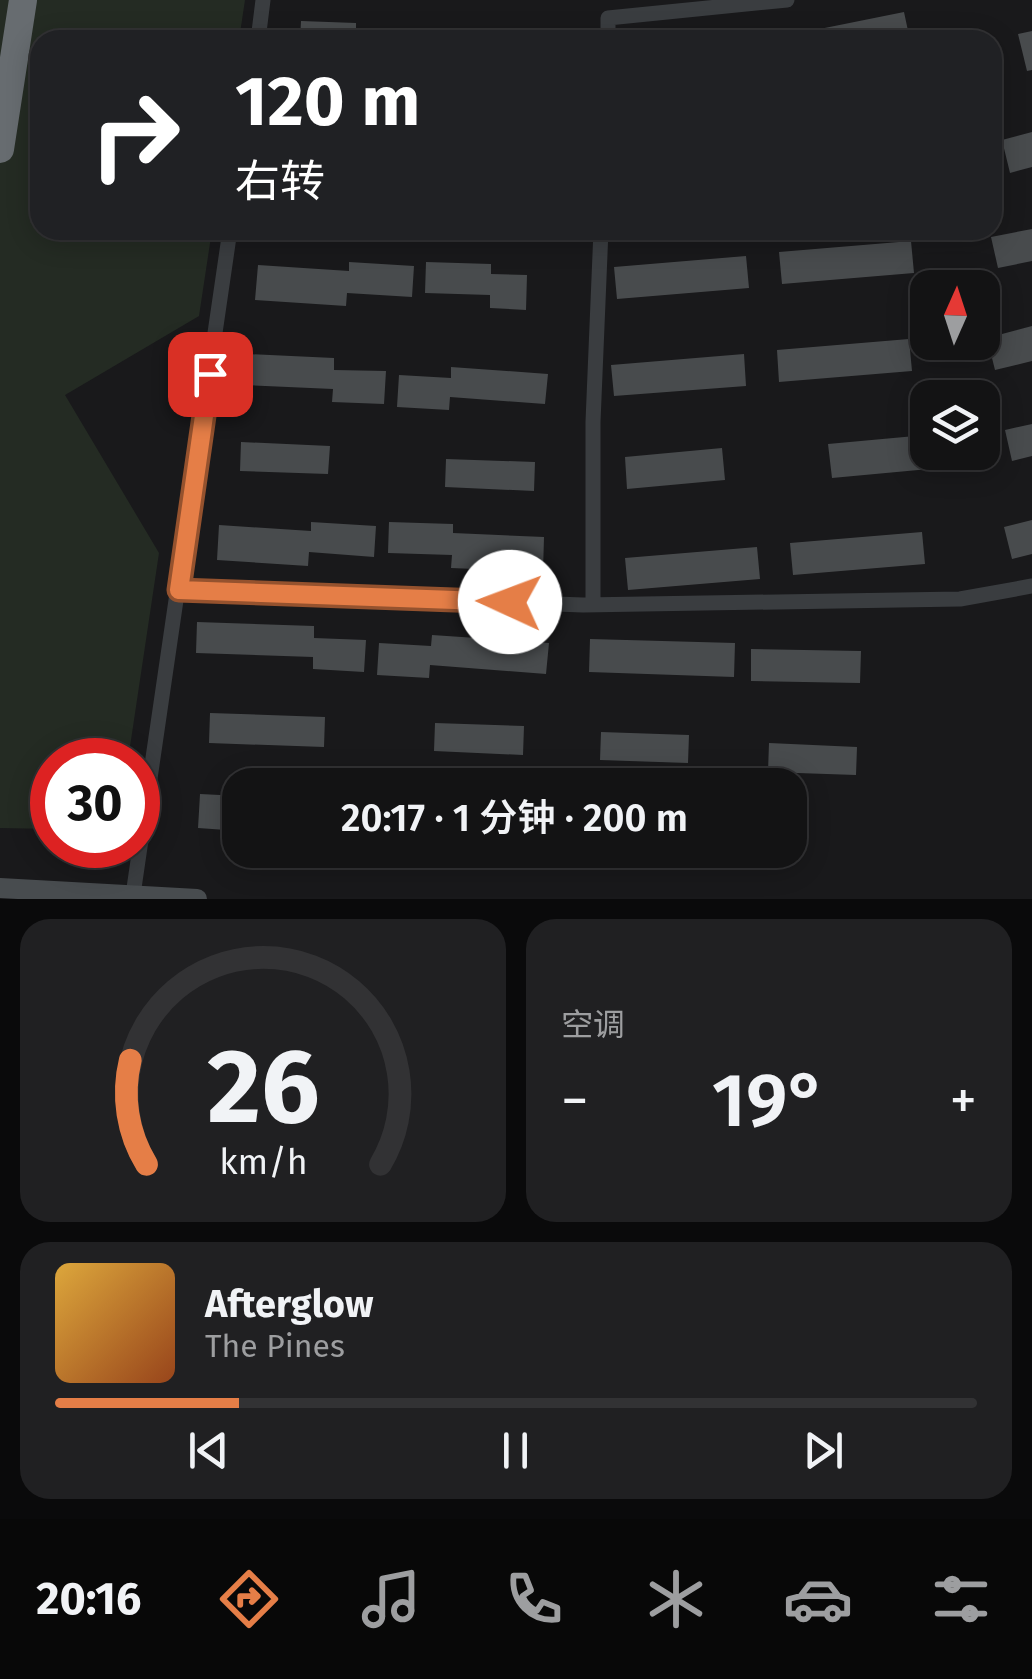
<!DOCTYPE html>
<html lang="zh">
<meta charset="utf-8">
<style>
:root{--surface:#131314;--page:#202022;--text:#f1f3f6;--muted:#9d9ea0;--line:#323234;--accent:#e57e47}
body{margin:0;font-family:"Fira Sans","Noto Sans SC",sans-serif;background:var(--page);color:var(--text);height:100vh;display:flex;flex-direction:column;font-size:38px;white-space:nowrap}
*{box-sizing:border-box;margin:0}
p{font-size:32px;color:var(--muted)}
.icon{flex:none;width:55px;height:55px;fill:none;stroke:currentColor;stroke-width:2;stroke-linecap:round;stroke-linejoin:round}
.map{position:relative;height:899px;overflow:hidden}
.panel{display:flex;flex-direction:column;gap:20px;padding:20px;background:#0a0a0b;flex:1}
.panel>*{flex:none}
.hud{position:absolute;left:30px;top:30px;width:972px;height:210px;border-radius:30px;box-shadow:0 5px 25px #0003,0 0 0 2px var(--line);background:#202124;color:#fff;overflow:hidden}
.needle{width:65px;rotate:3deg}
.fabs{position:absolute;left:910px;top:270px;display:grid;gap:20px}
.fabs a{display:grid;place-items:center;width:90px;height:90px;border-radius:20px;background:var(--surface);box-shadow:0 5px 25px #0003,0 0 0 2px var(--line);font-size:50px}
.speed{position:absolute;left:30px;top:738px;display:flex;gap:20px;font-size:50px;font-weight:700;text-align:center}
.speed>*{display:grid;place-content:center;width:130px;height:130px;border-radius:50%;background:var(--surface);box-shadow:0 5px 25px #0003,0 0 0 2px var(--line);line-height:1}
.speed .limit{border:15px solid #d22;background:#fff;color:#111}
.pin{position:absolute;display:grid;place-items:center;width:85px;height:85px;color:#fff;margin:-42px;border-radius:20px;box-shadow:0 5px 15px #0006}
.me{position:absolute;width:110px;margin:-55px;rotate:272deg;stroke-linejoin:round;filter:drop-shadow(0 0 8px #0008)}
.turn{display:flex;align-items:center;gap:35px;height:210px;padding:0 40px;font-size:45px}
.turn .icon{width:130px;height:130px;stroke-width:2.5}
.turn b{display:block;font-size:70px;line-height:85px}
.big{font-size:75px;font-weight:600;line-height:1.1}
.panel .card{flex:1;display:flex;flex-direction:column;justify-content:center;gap:15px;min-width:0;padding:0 35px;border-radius:30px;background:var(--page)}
.panel .dial{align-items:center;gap:0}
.dial svg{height:260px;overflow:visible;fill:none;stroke:var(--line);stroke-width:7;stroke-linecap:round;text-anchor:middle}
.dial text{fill:var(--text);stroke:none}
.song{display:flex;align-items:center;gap:30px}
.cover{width:120px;height:120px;border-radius:15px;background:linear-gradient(135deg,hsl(40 70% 55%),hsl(20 70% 35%))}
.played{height:10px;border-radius:5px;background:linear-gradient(90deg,var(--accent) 20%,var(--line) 20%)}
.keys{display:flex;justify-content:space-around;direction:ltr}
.heat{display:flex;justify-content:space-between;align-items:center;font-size:55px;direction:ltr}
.panel .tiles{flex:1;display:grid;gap:20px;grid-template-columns:1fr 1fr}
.card:last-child{grid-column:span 2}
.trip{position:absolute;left:222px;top:768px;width:585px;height:100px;border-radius:30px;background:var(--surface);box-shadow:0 5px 25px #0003,0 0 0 2px var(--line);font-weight:600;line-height:100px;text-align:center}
.menu{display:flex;height:160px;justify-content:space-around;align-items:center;background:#080808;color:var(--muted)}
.menu .icon{width:70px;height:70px}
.menu .active{color:var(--accent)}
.menu b{font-size:45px;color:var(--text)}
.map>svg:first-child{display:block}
.green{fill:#242b23}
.building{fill:#484b4d}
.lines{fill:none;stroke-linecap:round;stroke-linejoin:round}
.street{stroke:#3a3d40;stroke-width:15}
.secondary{stroke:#484c4f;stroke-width:20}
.highway{stroke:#676c70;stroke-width:28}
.route-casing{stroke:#95522e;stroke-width:25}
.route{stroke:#e57e47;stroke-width:18}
</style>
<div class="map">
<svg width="1032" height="899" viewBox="0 0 1032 899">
<rect width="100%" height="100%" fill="#19191b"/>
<path class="green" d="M0,0H245L239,40H40V230H212L199,316L65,395L159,553L128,760H52V829L0,828Z"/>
<path class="building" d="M904,12L910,40H775V38Z
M301,21L356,23V35L409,40H300Z
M1032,31V70L1027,71L1018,34Z
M474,32L544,37V40H473Z
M1032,132V167L1010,173L1002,140Z
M1032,229V261L998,268L991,237Z
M911,241L914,273L782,284L779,252Z
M746,256L749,288L617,299L614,267Z
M349,262L414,266L412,297L347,293L346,306L255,300L258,265L349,271Z
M426,262L491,264V274L527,275L526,310L490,308V295L425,293Z
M1032,326V361L995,370L987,338Z
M909,339L912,371L779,382L777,350Z
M246,354L334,358V370L386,371L384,404L332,402L333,389L245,385Z
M744,354L746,386L614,396L611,365Z
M451,367L548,374L545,404L450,397L449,410L397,407L399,375L451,378Z
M1032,424V456L1012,461L1005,430Z
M926,435L929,469L832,478L828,444Z
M241,442L330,446L328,474L240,471Z
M722,448L725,480L627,489L625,457Z
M446,459L535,462L534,491L445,487Z
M1032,520V554L1012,559L1004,527Z
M311,522L376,526L374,557L309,552L308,566L217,560L219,525L311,531Z
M389,522L453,524V533L544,537L543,572L451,568L452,555L388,553Z
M922,532L925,564L793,575L790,543Z
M757,547L760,579L628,590L625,558Z
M197,622L314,626V638L366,640L364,672L313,669V657L196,653Z
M432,635L549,643L546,674L430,665L429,678L377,675L379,643L431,646Z
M590,639L735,643L734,677L589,672Z
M751,649L861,651L860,683L751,681Z
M210,713L325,717L324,747L209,743Z
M435,723L524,726L523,755L434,751Z
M601,732L689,735L688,763L600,760Z
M769,743L857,747L856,775L768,772Z
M200,794L240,796V831L198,828Z"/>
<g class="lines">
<path class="street" d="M258,40L263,0
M608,40V18L787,0
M179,590L583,605L960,599L1032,586
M593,601V422L601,230
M133,895L230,230"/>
<path class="secondary" d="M0,888L197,899"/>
<path class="highway" d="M0,149L23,0"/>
</g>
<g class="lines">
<g class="route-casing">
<path id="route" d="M210,374L179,590L510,602"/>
</g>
<use href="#route" class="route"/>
</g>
</svg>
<div class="fabs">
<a><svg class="needle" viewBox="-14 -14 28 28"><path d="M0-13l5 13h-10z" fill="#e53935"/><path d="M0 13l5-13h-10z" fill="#9d9ea0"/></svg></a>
<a><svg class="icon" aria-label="layers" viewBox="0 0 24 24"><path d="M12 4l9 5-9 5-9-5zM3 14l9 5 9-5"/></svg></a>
</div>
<div class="speed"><div class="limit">30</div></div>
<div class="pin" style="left:210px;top:374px;background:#d93025"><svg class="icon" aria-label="arrive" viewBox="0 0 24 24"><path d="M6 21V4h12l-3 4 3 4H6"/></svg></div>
<svg class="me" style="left:510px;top:602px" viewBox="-20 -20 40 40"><circle r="19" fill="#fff"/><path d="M0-13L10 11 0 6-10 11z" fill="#e57e47"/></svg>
<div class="trip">20:17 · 1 分钟 · 200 m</div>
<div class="hud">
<div class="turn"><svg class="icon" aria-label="right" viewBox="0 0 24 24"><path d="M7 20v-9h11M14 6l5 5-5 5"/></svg><div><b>120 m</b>右转</div></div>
</div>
</div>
<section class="panel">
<div class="tiles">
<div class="card dial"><svg viewBox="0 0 100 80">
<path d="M14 69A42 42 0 1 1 86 69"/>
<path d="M14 69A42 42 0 0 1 9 37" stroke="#e57e47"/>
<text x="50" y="56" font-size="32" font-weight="700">26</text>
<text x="50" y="72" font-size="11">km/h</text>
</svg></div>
<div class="card"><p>空调</p>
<div class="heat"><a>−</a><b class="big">19°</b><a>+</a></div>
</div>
<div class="card">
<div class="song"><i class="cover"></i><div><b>Afterglow</b><p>The Pines</p></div></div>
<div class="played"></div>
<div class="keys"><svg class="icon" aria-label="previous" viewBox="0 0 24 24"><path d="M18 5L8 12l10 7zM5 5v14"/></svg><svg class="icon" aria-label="pause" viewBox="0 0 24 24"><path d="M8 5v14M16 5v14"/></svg><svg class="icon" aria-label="next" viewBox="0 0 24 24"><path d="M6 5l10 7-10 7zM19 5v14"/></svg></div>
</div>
</div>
</section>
<nav class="menu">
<b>20:16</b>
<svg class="icon active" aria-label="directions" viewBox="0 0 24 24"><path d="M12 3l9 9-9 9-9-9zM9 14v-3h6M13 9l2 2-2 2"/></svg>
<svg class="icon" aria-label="music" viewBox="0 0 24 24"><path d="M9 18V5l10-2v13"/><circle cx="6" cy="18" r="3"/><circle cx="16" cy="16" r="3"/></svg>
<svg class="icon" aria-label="phone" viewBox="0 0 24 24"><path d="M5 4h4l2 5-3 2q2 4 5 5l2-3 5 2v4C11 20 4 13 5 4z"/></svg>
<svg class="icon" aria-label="climate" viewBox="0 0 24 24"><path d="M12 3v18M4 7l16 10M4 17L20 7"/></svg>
<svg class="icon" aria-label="car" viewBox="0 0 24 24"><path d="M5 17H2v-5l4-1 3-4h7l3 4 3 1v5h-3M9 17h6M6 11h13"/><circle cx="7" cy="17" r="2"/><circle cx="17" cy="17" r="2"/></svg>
<svg class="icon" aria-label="filters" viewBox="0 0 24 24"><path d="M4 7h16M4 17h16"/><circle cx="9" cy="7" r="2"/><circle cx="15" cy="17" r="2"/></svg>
</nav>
